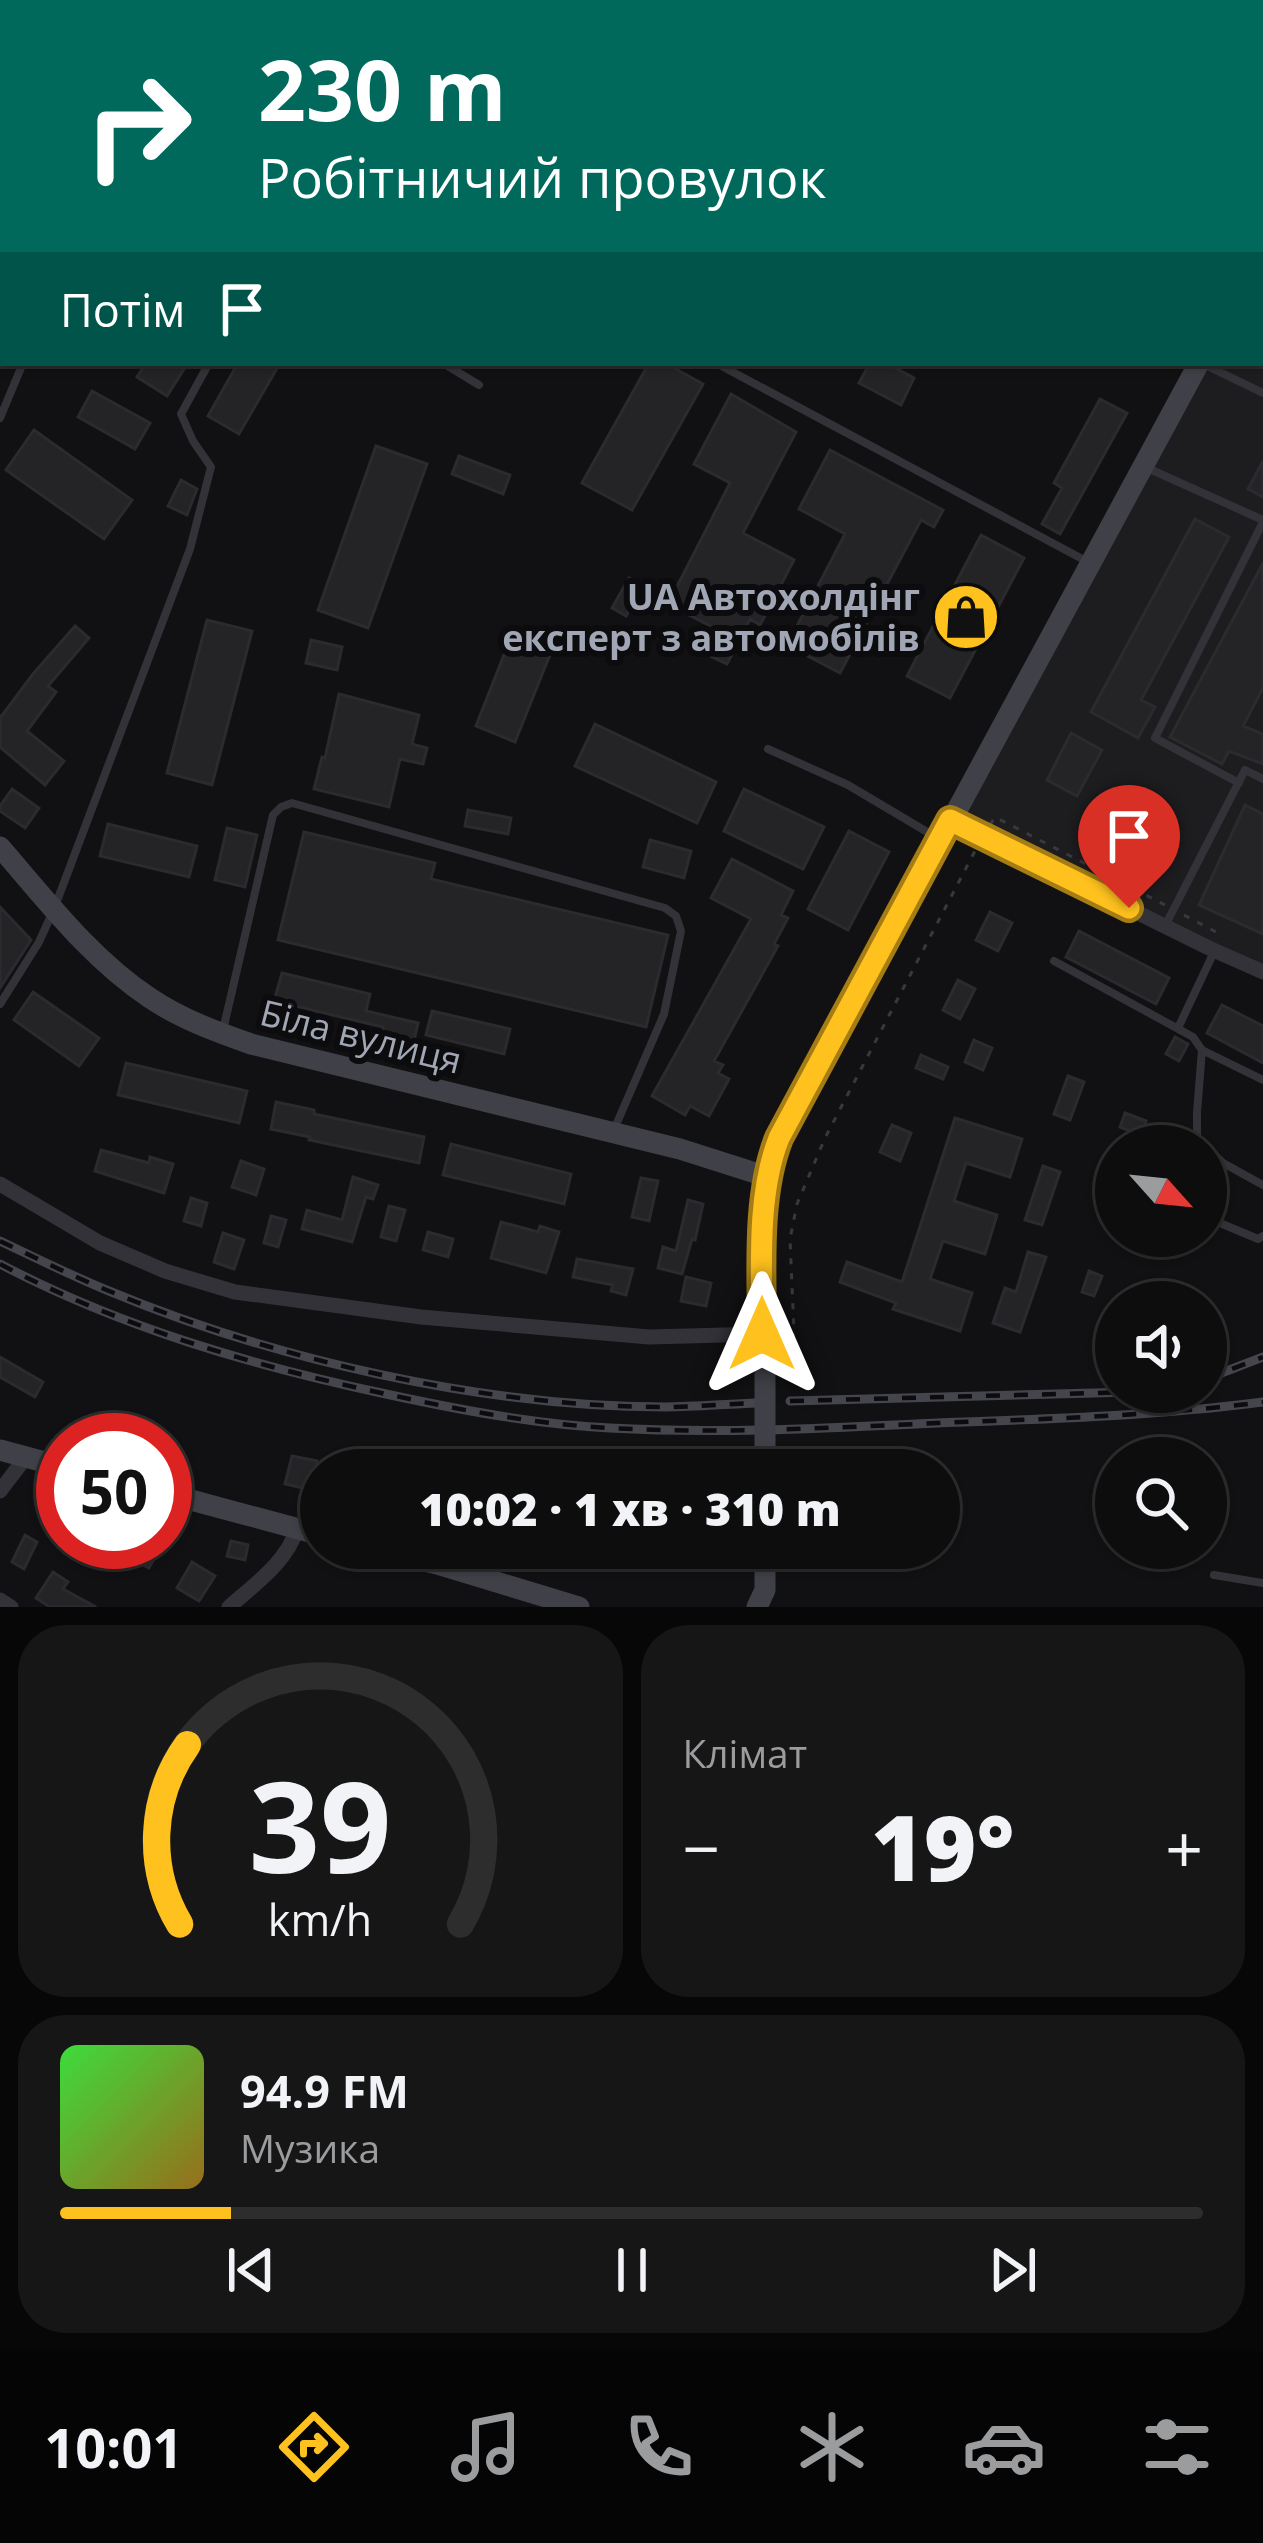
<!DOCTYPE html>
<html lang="uk">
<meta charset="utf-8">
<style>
:root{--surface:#0d0d0e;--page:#161617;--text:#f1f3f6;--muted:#9a9c9e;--line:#2d2d2e;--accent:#fec11e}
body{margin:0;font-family:"Open Sans",sans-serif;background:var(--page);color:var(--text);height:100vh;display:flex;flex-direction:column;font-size:45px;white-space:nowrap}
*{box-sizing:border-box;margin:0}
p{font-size:39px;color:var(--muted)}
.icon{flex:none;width:66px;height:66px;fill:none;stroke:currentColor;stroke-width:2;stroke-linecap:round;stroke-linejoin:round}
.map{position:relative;height:1607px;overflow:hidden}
.details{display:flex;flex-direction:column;gap:18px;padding:18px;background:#070708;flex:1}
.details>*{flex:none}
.banner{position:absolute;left:0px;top:0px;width:1263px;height:366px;box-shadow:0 3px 9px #0004,0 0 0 3px var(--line);background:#00695c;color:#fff;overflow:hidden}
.needle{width:78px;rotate:117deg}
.fabs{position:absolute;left:1095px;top:1125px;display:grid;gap:24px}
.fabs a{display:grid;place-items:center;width:132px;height:132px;border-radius:50%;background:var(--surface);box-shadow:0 3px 9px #0004,0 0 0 3px var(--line);font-size:60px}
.speed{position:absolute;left:36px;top:1413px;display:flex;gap:24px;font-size:60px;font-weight:700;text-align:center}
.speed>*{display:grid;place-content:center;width:156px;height:156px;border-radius:50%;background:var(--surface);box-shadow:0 3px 9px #0004,0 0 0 3px var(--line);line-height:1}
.speed .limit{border:18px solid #d22;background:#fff;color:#111}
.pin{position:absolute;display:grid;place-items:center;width:102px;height:102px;color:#fff;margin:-123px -51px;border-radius:50% 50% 50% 0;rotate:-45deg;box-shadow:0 0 12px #0007}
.pin .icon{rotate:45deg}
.me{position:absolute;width:132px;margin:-66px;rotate:0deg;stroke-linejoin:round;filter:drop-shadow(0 0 9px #0008)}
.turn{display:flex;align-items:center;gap:42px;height:252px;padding:0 60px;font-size:54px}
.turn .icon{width:156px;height:156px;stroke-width:2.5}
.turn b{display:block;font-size:84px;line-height:102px}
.then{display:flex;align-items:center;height:114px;padding:0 60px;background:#0003;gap:24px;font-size:45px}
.big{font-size:90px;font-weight:800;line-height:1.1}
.details .card{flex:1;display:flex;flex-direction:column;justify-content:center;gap:18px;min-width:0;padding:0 42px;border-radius:48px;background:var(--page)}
.details .dial{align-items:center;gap:0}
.dial svg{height:312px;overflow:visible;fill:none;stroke:var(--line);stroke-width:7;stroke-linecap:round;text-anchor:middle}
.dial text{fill:var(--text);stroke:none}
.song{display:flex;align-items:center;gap:36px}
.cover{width:144px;height:144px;border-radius:18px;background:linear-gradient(135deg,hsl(120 70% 55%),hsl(40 70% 35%))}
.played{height:12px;border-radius:6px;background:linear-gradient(90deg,var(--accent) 15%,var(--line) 15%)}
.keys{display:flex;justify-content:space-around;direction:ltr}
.heat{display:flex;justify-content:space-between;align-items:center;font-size:66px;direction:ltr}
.details .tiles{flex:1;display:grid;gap:18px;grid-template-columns:1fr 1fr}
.card:last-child{grid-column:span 2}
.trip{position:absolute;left:300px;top:1449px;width:660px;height:120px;border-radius:60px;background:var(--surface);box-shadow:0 3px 9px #0004,0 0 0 3px var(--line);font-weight:800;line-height:120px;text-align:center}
.dock{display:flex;height:192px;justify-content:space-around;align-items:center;background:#050506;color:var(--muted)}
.dock .icon{width:84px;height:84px}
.dock .selected{color:var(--accent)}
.dock b{font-size:54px;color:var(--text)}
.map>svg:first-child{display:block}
.built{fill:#1d1d20}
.green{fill:#171e19}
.building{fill:#242427;stroke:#2b2b2f;stroke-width:3}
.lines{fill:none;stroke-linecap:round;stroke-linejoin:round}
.path{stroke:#38393f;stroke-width:3;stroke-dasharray:6 9;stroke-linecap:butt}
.lane{stroke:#323238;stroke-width:8}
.street{stroke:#323238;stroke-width:15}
.secondary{stroke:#404148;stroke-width:21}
.rail-casing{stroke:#45464d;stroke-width:9}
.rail{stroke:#0c0c0e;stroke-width:4.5;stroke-dasharray:14;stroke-linecap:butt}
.secondary-bridge{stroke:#404148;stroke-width:21}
.route-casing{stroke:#a57d14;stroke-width:30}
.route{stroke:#fec11e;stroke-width:21}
.labels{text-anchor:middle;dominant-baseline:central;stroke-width:12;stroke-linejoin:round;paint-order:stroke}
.poi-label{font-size:36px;font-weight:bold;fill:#a1a6b5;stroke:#0c0c0e;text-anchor:end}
.street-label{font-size:36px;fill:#a1a6b5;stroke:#0c0c0e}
</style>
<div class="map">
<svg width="1263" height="1607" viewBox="0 0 1263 1607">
<rect width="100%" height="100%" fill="#111113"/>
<path class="built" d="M1263,242V972L950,820L1199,363H1260V248Z"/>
<path class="green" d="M0,0H387L385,3H3V148L0,147Z"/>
<path class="building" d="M146,363H188L167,396L137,377Z
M238,363H280L239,434L208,416Z
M649,363H665L703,384L632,510L582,483Z
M870,363H886L914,378L901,405L859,383Z
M92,391L150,423L135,449L78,417Z
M731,394L796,432L743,533L794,560L760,625L750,619L727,664L706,654L718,630L668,604L730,483L694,464Z
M1100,399L1127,413L1060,534L1042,524L1062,488L1054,483Z
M34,430L132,500L104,539L6,470Z
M376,446L427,464L368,628L318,610Z
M830,450L943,510L934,527L921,520L840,673L787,645L845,534L799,509Z
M459,456L510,475L503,494L452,474Z
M1263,461V497L1248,489Z
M181,480L197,489L187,515L168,506Z
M1195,519L1229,537L1141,700L1155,707L1138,738L1091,712Z
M981,535L1024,558L950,698L907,676Z
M1263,563V688L1243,726L1263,734V764L1229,751L1222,764L1170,737Z
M629,578L643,586L626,616L612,608Z
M207,620L252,631L212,785L167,773Z
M75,626L89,638L48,686L56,692L27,731L64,761L45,785L0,747V718L33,674Z
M511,637L551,652L515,742L476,726Z
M311,640L342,647L337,670L306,663Z
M339,694L419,715L412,744L427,748L423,764L400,759L389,807L314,789L322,757L325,758Z
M595,724L716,782L697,823L575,766Z
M1071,733L1102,750L1077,796L1047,780Z
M12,789L39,808L25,828L0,811V806Z
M744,789L824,827L803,869L724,831Z
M1245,805L1263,814V934L1199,905Z
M468,810L511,818L508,834L465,826Z
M108,824L197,846L189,877L100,856Z
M227,828L257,835L245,887L215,880Z
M849,831L889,852L848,930L808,909Z
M304,832L435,863L431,879L668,935L646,1027L278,940Z
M650,840L691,851L684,878L643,867Z
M732,859L793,891L781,915L788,918L774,944L778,946L714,1061L723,1065L718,1073L729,1079L709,1116L690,1106L685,1115L652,1096L751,919L711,898Z
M0,907L31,940L0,988Z
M990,912L1012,923L998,951L976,940Z
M1079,931L1169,978L1156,1004L1066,957Z
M282,973L370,994L366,1011L418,1023L414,1041L382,1033L383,1027L274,1001Z
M958,980L975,989L960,1019L943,1010Z
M33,992L99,1038L79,1066L14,1020Z
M1222,1005L1263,1026V1063L1207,1033Z
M432,1011L510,1029L504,1054L426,1035Z
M1175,1037L1188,1044L1179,1061L1166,1054Z
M974,1040L992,1048L983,1070L965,1062Z
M921,1055L948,1067L943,1079L916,1068Z
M126,1063L247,1091L239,1123L118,1095Z
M1068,1076L1084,1082L1070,1120L1054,1114Z
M276,1102L314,1110V1114L424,1137L419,1163L309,1140L310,1137L271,1129Z
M1125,1113L1146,1121L1141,1135L1120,1127Z
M955,1118L1022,1139L1010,1177L966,1163L954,1201L997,1215L985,1254L943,1241L930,1279L972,1293L960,1331L893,1309L896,1303L840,1282L847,1262L902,1282Z
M892,1125L911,1133L900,1161L880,1152Z
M451,1144L571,1174L564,1204L443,1175Z
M101,1150L149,1163L150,1157L173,1164L164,1193L95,1171Z
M241,1161L264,1169L256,1195L232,1187Z
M1043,1166L1060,1172L1042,1225L1025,1220Z
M353,1177L378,1185L373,1199L366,1197L352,1242L302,1229L307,1210L342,1220Z
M641,1178L658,1181L649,1221L632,1217Z
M191,1198L207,1203L201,1226L184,1221Z
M688,1200L703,1204L695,1240L692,1239L682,1274L658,1268L663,1247L676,1251Z
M389,1206L405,1210L396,1241L381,1237Z
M271,1216L286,1220L278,1247L264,1243Z
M501,1222L538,1232L540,1226L559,1232L546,1273L491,1258Z
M428,1232L453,1239L448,1257L423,1250Z
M223,1233L244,1240L234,1269L214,1262Z
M1028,1252L1046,1257L1020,1332L993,1323L1005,1288L1016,1292Z
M577,1259L633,1269L626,1295L611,1291L613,1285L573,1277Z
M1089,1271L1102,1276L1094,1296L1082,1292Z
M686,1277L711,1283L706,1306L681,1301Z
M0,1357L43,1382L35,1397L0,1377Z
M292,1456L317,1461L311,1490L285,1484Z
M25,1535L37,1542L24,1569L12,1562Z
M231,1541L248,1545L245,1560L227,1556Z
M136,1542H151L160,1547L149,1568L128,1557Z
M192,1562L215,1576L199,1601L177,1588Z
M53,1572L68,1582L63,1589L96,1607H50L36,1598Z"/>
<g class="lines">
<path class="path" d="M990,825L995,817L1165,905
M1184,915L1218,933
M785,1351L789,1349L794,1333L790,1239L797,1204L825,1138L976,849"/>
<path class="lane" d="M1121,0L1125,3
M622,3L624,0
M823,3L824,0
M1260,133L1263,135
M443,363L479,385
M716,363L1088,562
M1203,364L1263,393
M0,418L23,363
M1145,467L1263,520
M768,749L848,785L939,839
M1239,783L1155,738L1263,522
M1166,924L1245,770L1263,779
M1054,961L1193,1037L1202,1050L1263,1080
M0,1004L39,942L54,909L190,549L211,467L193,441L181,414L209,363
M1178,1028L1214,952
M223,1030L273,815L281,807L292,803L665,908L676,916L681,931L664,1014L613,1132
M1197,1146V1112L1202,1050
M1206,1146L1223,1163L1263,1185
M1206,1206L1220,1223L1258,1239L1263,1236
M1214,1575L1263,1583"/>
<path class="street" d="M950,820L1211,949L1263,972
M0,1184L100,1243L165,1271L235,1292L421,1317L649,1337L762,1334
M0,1491L26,1457
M0,1600L11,1607
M229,1607C255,1584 286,1563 297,1529"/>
<path class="secondary" d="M1260,248L1263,242
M0,847C46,900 91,959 150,998C181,1019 217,1032 251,1044L680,1149L768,1177
M765,1360C758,1302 758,1192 779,1139L1199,363
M0,1450L63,1467
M165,1493L321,1535
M372,1548L437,1564L579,1607
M757,1607L765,1590V1548"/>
<g class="rail-casing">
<path id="rail" d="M0,1241C36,1258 72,1276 109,1291C275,1360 485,1407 665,1407C695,1407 726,1404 757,1403
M0,1264C120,1327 254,1366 386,1394C460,1410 534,1424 610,1428C719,1434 828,1428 937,1423C1046,1419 1155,1416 1263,1402
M1206,1379L1263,1357
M790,1401L1134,1392"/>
</g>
<use href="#rail" class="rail"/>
<path class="secondary-bridge" d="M765,1470V1360"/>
</g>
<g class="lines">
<g class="route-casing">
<path id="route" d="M762,1334C762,1272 756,1196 779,1138L950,820L1129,908"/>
</g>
<use href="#route" class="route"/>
</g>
<defs>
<g id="shop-disc" transform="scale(3.45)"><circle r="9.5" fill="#fec11e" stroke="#0c0c0e"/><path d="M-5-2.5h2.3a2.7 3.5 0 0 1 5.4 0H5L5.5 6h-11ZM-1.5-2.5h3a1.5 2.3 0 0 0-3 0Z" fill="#111"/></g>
</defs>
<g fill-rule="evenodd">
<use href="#shop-disc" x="966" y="617"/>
</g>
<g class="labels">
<g class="poi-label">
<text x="920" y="596">UA Автохолдінг<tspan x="920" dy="41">експерт з автомобілів</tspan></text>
</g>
<g class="street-label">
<text transform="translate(361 1036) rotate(14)">Біла вулиця</text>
</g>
</g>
</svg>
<div class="fabs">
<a><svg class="needle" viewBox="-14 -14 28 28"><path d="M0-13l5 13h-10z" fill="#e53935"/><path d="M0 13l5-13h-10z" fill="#9a9c9e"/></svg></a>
<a><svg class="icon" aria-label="sound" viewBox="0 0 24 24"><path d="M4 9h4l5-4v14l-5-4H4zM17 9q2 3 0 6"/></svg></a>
<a><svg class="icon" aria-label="search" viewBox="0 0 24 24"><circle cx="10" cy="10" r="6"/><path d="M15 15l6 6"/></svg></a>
</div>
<div class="speed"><div class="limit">50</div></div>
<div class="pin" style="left:1129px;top:908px;background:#d93025"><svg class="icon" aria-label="arrive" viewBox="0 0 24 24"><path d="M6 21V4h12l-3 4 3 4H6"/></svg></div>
<svg class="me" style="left:762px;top:1334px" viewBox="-20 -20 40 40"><path d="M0-17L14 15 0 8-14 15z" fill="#fec11e" stroke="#fff" stroke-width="4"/></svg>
<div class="trip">10:02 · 1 хв · 310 m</div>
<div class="banner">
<div class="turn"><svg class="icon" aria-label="right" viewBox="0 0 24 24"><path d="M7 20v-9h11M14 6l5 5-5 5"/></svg><div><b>230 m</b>Робітничий провулок</div></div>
<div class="then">Потім<svg class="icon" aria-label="arrive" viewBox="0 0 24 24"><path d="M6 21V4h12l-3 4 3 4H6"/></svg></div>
</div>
</div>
<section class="details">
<div class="tiles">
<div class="card dial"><svg viewBox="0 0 100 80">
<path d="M14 69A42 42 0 1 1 86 69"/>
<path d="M14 69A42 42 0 0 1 16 23" stroke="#fec11e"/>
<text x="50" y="56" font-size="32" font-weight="700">39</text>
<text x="50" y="72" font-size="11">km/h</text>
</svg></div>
<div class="card"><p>Клімат</p>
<div class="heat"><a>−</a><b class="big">19°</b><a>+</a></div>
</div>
<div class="card">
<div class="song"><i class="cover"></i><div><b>94.9 FM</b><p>Музика</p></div></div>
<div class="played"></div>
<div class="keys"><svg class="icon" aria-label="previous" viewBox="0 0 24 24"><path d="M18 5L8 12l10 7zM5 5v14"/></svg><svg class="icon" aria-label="pause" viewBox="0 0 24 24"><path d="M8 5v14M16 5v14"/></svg><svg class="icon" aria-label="next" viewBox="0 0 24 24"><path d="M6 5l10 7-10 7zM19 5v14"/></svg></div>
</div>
</div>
</section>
<nav class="dock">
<b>10:01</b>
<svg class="icon selected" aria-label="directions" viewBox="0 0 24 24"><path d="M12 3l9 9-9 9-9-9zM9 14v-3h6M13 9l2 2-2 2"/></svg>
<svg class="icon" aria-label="music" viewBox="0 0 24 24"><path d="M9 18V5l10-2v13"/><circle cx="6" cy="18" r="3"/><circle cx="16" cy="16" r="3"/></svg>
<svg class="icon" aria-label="phone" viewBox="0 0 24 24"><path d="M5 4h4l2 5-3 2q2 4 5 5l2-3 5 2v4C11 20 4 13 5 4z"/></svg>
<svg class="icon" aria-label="climate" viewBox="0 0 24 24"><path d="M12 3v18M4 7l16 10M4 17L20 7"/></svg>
<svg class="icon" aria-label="car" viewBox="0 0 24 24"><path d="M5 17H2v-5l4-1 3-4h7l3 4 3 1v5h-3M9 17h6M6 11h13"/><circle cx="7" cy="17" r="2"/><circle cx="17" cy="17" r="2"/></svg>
<svg class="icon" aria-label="filters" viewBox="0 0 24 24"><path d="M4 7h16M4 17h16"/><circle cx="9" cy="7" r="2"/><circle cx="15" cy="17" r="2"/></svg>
</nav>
